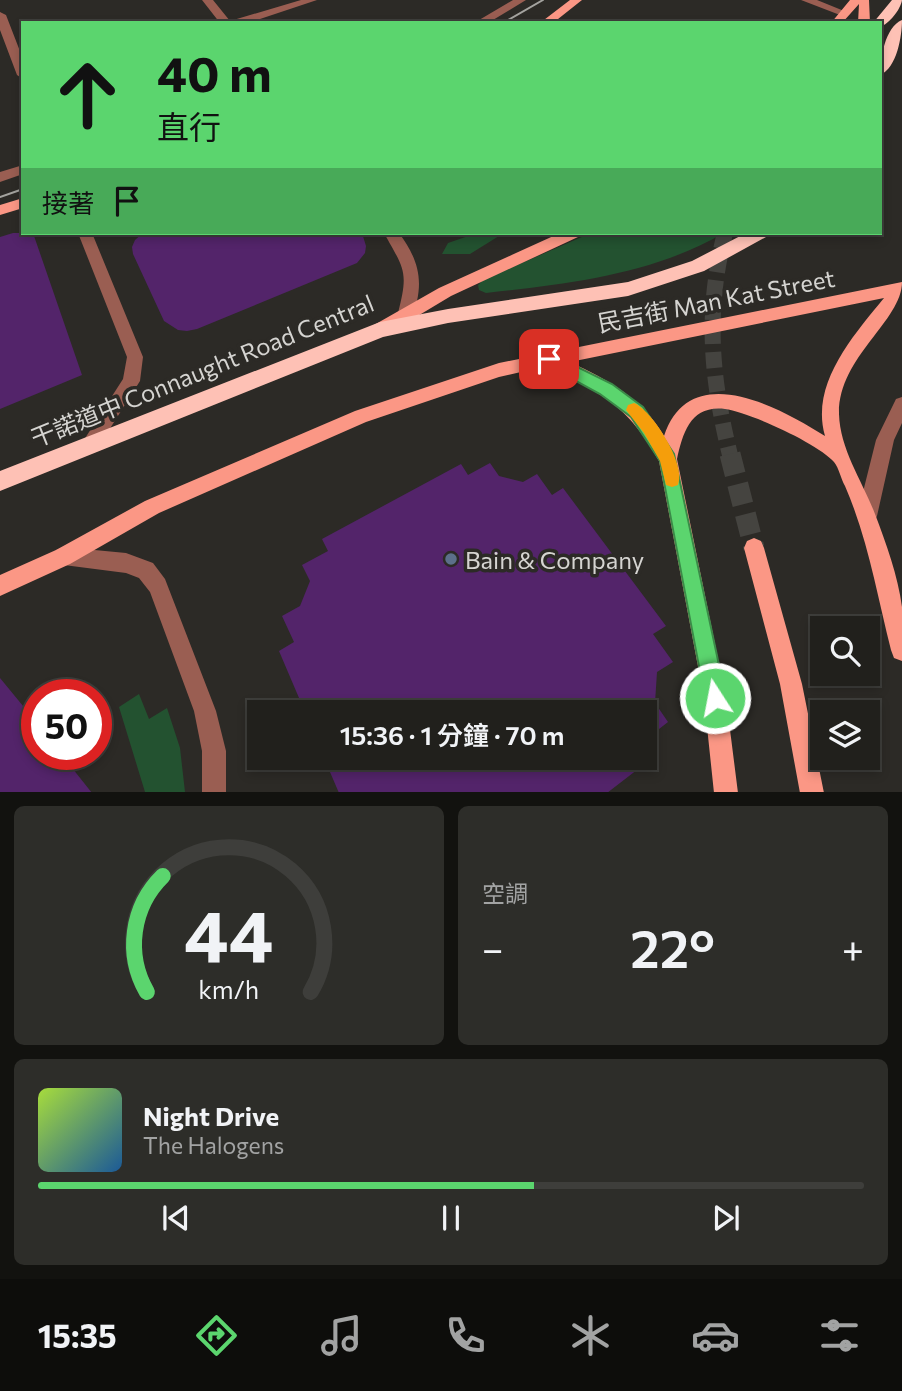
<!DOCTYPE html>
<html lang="zh-TW">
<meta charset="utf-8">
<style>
:root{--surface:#21201c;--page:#2d2d29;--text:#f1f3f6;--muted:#a2a3a3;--line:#3e3e3b;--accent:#5bd56e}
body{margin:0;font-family:Commissioner,"Noto Sans TC",sans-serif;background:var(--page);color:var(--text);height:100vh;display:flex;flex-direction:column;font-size:26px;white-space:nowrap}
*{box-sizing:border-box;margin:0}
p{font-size:23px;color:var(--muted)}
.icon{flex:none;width:38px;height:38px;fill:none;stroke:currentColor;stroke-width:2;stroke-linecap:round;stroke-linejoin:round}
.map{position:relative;height:792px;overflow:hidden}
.drawer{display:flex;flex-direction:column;gap:14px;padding:14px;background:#12120f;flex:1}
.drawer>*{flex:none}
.banner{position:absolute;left:21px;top:21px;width:861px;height:214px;border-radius:0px;box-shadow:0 4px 10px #0003,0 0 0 2px var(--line);background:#5bd56e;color:#111;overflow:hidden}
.fabs{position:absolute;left:810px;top:616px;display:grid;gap:14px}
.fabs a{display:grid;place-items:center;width:70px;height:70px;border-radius:0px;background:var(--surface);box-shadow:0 4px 10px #0003,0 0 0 2px var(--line);font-size:35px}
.speed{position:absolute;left:21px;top:679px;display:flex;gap:14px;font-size:35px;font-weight:700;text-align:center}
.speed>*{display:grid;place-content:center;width:91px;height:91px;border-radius:50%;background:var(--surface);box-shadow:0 4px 10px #0003,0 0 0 2px var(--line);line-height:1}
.speed .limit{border:10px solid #d22;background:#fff;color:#111}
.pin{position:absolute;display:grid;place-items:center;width:60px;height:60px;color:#fff;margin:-30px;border-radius:14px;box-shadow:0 4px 10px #0006}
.me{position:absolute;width:77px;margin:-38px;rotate:349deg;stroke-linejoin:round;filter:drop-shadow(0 0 5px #0008)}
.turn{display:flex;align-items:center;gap:24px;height:147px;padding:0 21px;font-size:32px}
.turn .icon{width:91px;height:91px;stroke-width:2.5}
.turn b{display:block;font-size:49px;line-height:60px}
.then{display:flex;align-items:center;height:66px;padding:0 21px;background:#0003;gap:14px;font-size:26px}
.big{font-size:52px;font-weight:600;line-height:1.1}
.drawer .card{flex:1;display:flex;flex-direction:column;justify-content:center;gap:10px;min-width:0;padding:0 24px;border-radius:10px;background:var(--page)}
.drawer .dial{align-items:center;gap:0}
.dial svg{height:182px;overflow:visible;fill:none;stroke:var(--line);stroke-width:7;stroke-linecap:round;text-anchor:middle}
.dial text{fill:var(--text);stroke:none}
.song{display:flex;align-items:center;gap:21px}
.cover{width:84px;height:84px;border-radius:10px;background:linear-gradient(135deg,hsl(80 70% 55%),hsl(210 70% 35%))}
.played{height:7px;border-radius:4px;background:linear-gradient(90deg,var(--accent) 60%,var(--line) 60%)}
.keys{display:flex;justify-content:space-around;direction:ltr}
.heat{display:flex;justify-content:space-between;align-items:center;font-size:38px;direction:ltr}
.drawer .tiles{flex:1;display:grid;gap:14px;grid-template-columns:1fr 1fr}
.card:last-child{grid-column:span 2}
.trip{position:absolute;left:247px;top:700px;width:410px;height:70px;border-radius:0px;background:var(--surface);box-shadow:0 4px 10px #0003,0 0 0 2px var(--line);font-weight:600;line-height:70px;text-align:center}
.tabs{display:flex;height:112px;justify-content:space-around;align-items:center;background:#0d0d0b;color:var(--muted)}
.tabs .icon{width:49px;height:49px}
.tabs .on{color:var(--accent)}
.tabs b{font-size:32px;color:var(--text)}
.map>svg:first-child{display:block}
.green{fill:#235230}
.building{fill:#53246a}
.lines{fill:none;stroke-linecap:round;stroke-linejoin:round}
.major-tunnel-far1{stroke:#454440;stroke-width:16;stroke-dasharray:16 8;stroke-linecap:butt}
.major-tunnel{stroke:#454440;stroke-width:21;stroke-dasharray:21 10;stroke-linecap:butt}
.minor{fill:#9a5e52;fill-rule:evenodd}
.major{fill:#fb9785;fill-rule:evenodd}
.highway{fill:#fec1b5;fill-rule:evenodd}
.tram{stroke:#a4a39f;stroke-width:2}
.route{fill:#5bd56e;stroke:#3b8a48;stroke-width:2}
.slow{fill:#f59e0b}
.service-dot{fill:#5c6f8a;stroke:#2c2a26;stroke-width:2.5}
.labels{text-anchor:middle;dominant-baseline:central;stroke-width:7;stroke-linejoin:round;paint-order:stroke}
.street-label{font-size:24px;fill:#d5d4d1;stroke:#2c2a26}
.poi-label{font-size:24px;fill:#d5d4d1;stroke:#2c2a26;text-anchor:start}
</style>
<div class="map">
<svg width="902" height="793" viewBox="0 0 902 793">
<rect width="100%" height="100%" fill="#2c2a26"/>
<path class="green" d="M477,233H495L499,236L470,254H442L448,243Z
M591,233H724C651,275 567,284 486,293L479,290L478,285L483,280Z
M139,694L149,719L167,708L180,748L185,792H145L119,707Z"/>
<path class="building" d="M13,233H33L82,375L0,409V237Z
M143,233H362L366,246L365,253L357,263L197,329L187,331L178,330L164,321L133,254L132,247L135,240Z
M490,463L499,476L523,482L537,474L552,495L563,488L666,626L653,634L673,662L657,672L655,703L668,722L645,740L655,756L607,793H339L324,758H644V712H305L279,651L294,642L282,616L300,606L310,581L302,565L328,551L322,539L461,464L468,475Z
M0,678L37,723V754H61L92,793H0Z"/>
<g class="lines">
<path class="major-tunnel-far1" d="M725,233C705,312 711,377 730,455"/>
<path class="major-tunnel" d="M730,454L754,548"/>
<path class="minor" d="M202,0H213L230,21L301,0H317L248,23H220Z
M513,0H526L488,23H474Z
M801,0H817L849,13L840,15Z
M0,12L6,15L23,59V79L17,75L0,30Z
M23,165V174L0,182V172Z
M78,233H92L143,357L140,381L97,449L91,451L85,449L82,443L123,379L127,357Z
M384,233H399C415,255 423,274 417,301C415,310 415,316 406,319L398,313C409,271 404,269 384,233Z
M902,397V423L894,440L877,516L874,522L867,525L860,522L857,516L876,440L896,399Z
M63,547L126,553L153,563L165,579L216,711L226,751V793H202V751L194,711L150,592L139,578L126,573L56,564L53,557L56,550Z"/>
<path class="major" d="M570,0H582L553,23H540Z
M850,0H869L870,23H858L859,4L842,23H831Z
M23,198V208L0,215V205Z
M560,233H580L578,237L451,296L386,335H374L372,330L374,325L439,288Z
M902,282C902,321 838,357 839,414C840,450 863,482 875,514C886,543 898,576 902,607C902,625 902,643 902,661L894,658L891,650C877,595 868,539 845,486C841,479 839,468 834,462C819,444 749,412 725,409C691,405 683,432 677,459L726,698L738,793H714L704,698L659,461C627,404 603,395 547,366L499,377L366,422L159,513L70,564L0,596V575L56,550L145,501L355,411L499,363ZM884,298C853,336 810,384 825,436C779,407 690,358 664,436C642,398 608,380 570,362Z
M754,538L761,541L764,548L802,684L824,793H800L780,684L744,548L747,541Z"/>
<path class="highway" d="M892,0H902C901,9 889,24 880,27V23H873Z
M902,20C902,36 897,68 880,75C880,59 885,27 902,20Z
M746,233H769L766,237L704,271L628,296L448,323L383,337L0,491V471L380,322L448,309L628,282L692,261Z"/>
<path class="tram" d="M503,23L543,0
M0,197L23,189"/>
</g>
<path class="route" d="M549,353L612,384L643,407L674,454L726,698L723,705L715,708L708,705L705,698L660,461L631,417L600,394L543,363L541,359Z"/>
<path class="slow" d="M634,403C652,410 687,465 678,485L672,487L666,485L660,461L644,433L626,410L628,405Z"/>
<circle class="service-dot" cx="451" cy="559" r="7"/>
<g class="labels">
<g class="street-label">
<text transform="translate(716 300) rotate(-11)">民吉街 Man Kat Street</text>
<text transform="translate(202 370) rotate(-22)">干諾道中 Connaught Road Central</text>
</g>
<g class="poi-label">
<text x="465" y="559">Bain &amp; Company</text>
</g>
</g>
</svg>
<div class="fabs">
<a><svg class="icon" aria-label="search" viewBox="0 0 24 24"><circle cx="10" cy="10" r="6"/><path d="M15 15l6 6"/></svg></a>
<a><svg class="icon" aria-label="layers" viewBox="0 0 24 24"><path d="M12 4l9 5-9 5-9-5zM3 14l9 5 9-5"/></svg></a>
</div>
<div class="speed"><div class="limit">50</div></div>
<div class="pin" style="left:549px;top:359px;background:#d93025"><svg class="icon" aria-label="arrive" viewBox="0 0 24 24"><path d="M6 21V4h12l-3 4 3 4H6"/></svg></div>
<svg class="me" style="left:715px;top:698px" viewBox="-20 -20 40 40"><circle r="17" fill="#5bd56e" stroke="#fff" stroke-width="3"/><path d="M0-11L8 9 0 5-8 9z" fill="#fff"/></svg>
<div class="trip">15:36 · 1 分鐘 · 70 m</div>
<div class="banner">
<div class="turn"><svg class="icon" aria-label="ahead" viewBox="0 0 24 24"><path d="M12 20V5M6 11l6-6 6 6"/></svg><div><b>40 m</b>直行</div></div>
<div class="then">接著<svg class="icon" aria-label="arrive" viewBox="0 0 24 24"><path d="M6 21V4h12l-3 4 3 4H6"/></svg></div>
</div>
</div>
<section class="drawer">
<div class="tiles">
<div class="card dial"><svg viewBox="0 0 100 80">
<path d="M14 69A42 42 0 1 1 86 69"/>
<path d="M14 69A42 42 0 0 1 21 18" stroke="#5bd56e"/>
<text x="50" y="56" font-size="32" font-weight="700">44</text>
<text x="50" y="72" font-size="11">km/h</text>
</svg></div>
<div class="card"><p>空調</p>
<div class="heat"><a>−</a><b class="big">22°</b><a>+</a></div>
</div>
<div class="card">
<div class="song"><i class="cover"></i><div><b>Night Drive</b><p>The Halogens</p></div></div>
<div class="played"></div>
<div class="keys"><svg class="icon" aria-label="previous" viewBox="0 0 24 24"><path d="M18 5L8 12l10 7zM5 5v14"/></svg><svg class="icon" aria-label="pause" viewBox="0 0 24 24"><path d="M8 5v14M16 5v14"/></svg><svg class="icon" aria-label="next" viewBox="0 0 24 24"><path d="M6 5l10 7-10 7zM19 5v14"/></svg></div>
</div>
</div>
</section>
<nav class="tabs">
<b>15:35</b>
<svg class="icon on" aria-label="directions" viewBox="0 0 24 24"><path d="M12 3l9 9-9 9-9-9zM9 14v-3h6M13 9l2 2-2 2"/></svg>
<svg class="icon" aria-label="music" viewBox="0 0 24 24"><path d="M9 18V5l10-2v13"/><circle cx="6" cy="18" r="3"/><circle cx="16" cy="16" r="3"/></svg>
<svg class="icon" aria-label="phone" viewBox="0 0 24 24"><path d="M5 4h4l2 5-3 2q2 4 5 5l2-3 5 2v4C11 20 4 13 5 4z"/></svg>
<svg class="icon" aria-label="climate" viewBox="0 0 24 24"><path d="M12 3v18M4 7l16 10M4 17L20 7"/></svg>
<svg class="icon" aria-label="car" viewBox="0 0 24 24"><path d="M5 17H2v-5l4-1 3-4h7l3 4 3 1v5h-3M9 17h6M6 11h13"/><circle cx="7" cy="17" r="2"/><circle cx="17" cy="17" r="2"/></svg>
<svg class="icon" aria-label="filters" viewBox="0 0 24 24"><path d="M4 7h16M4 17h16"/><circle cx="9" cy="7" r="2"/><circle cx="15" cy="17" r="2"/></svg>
</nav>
